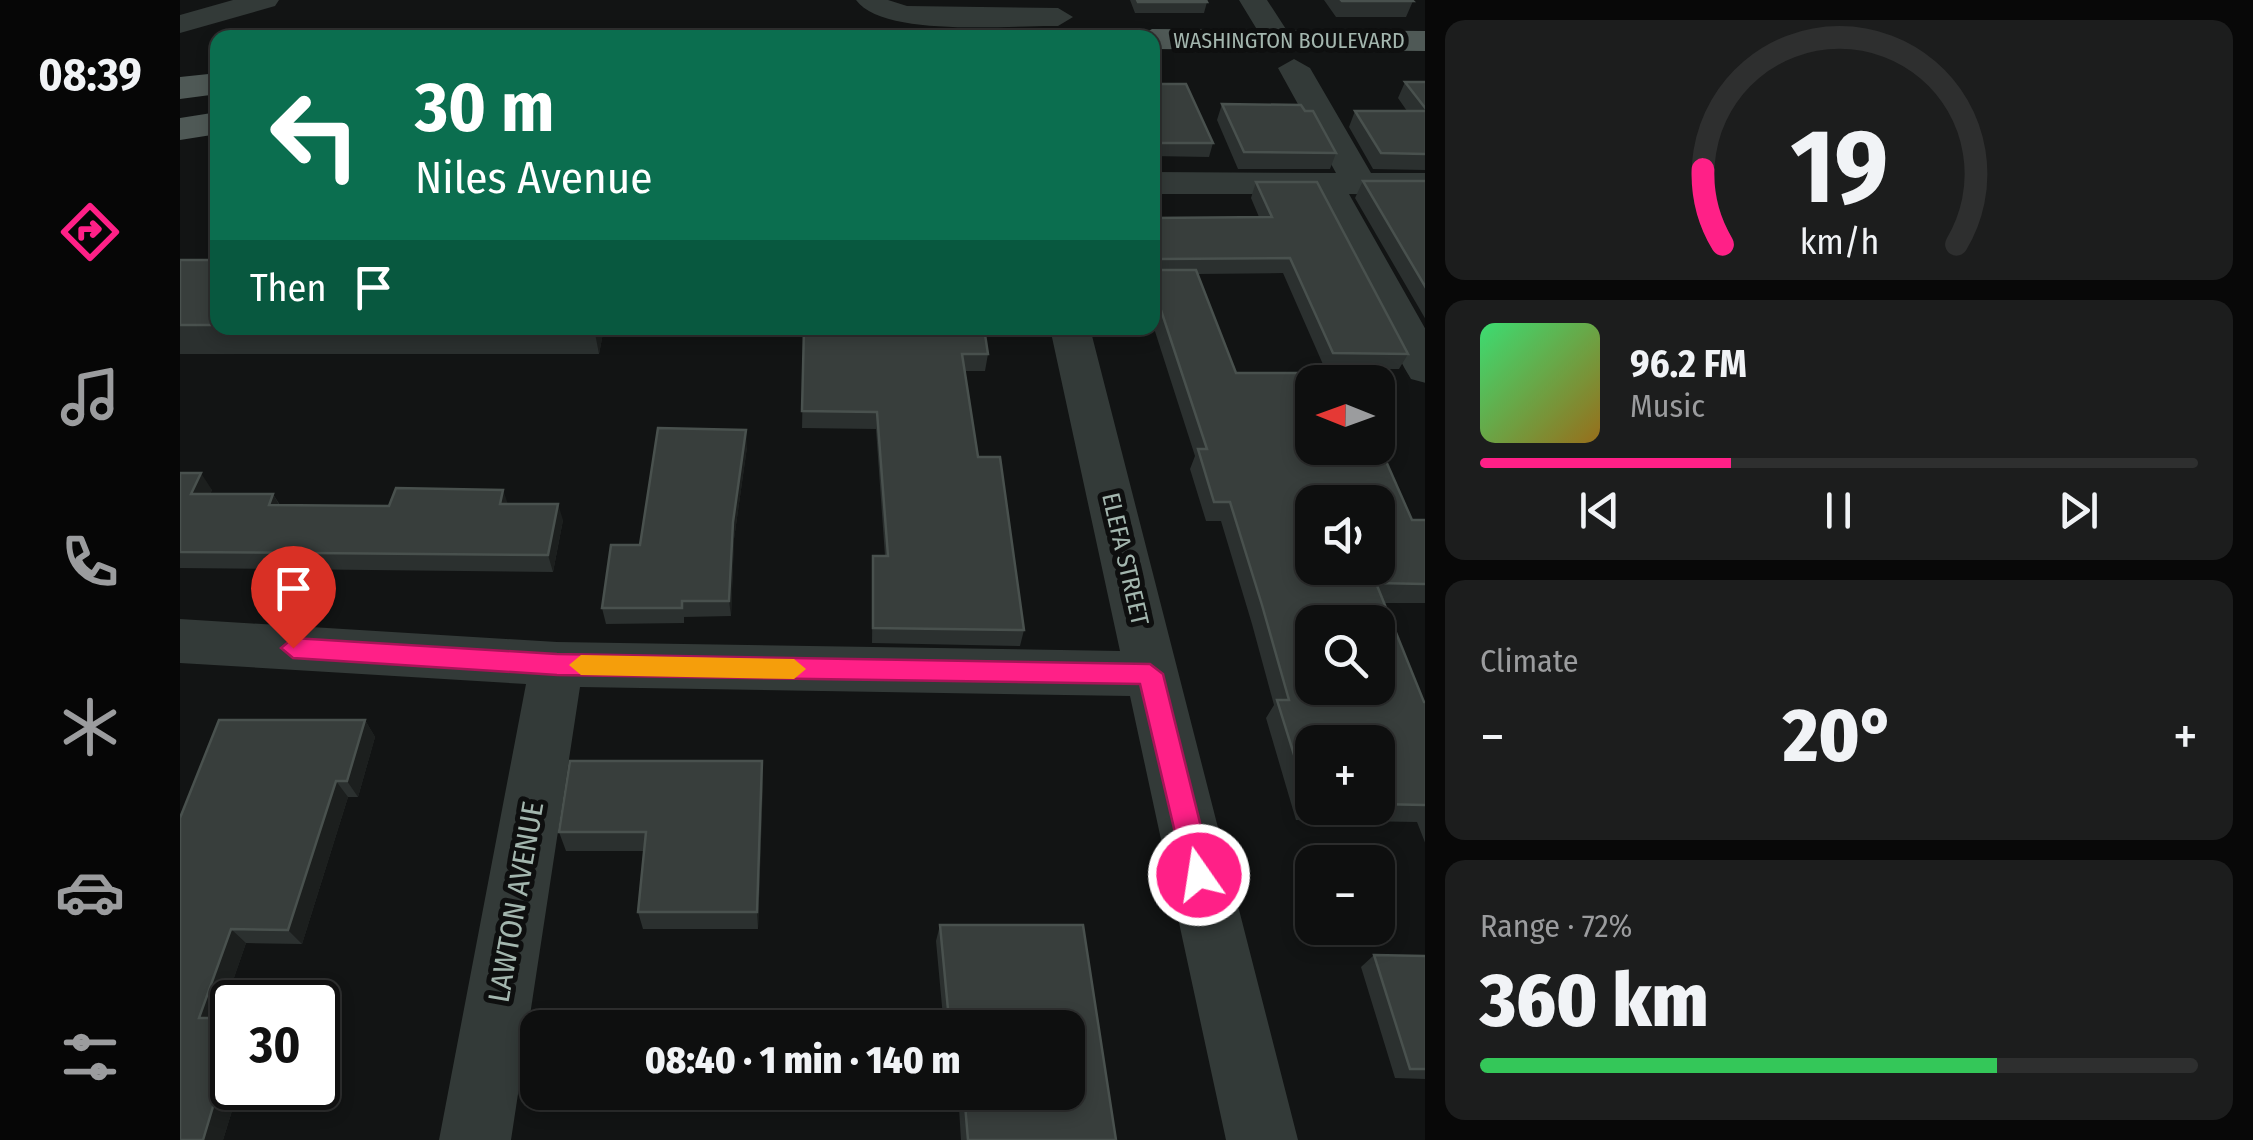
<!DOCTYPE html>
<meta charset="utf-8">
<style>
:root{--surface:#0e0f0f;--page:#1c1d1d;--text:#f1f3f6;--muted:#9b9c9e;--line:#2e2f2f;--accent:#ff2087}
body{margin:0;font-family:"Fira Sans Condensed",sans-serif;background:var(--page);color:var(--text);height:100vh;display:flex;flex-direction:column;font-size:38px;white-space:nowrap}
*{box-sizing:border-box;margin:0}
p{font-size:32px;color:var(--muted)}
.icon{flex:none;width:55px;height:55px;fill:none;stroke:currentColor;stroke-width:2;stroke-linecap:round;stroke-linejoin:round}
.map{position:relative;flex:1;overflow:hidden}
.panel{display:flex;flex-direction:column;gap:20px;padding:20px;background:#080808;width:828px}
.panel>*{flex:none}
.top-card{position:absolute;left:30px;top:30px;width:950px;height:305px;border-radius:20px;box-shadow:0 5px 15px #0003,0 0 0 2px var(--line);background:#0b6e4f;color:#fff;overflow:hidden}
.needle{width:65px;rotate:271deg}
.tools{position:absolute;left:1115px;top:365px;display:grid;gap:20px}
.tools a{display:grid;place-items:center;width:100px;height:100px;border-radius:20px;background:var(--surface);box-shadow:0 5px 15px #0003,0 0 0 2px var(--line);font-size:50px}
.speed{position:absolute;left:30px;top:980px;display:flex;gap:20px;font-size:50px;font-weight:700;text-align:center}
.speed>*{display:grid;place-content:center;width:130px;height:130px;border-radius:50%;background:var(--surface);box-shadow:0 5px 15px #0003,0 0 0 2px var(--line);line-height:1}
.speed .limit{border:5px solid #111;border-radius:15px;background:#fff;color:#111}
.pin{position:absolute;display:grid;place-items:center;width:85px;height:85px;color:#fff;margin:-102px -42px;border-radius:50% 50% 50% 0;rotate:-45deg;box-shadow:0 0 10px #0007}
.pin .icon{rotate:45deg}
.me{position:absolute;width:110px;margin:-55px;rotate:347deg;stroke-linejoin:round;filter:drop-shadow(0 0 8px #0008)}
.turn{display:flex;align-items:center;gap:35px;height:210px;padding:0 40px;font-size:45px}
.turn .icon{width:130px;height:130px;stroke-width:2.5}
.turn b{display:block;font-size:70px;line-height:85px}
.then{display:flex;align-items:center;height:95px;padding:0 40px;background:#0003;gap:20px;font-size:38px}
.big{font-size:75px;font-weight:800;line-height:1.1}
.panel .tile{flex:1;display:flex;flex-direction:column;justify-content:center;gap:15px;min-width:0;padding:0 35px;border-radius:20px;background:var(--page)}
.panel .dial{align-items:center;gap:0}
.dial svg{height:260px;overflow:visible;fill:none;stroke:var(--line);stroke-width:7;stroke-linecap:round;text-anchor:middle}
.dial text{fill:var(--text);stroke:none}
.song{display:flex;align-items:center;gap:30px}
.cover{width:120px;height:120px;border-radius:15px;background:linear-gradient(135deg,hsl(140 70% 55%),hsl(40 70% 35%))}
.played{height:10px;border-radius:5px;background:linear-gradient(90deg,var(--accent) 35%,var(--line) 35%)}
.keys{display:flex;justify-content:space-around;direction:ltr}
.heat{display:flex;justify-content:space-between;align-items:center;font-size:55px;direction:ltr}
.charge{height:15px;border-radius:8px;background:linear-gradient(90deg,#34c759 72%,var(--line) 0)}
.trip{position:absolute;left:340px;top:1010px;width:565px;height:100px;border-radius:20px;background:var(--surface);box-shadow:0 5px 15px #0003,0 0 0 2px var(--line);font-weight:800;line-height:100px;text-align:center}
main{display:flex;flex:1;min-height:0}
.dock{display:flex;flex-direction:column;width:180px;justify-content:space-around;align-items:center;background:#060606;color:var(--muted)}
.dock .icon{width:70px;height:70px}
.dock .selected{color:var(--accent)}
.dock b{font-size:45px;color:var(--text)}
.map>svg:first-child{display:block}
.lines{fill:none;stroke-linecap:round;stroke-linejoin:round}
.minor{fill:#333a38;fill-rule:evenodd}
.major{fill:#4f5956;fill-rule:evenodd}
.wall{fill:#2b302f;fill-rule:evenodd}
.shaded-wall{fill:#1c1f1e}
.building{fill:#383e3c;stroke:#49514e;stroke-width:2.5;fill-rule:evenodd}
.route{fill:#ff2087;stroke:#a61558;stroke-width:2.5}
.slow{fill:#f59e0b}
.labels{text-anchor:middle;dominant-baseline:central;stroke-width:10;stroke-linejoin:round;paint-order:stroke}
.far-street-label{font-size:22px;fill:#a3b6ae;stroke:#0e0f0f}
.street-label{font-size:25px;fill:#a3b6ae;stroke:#0e0f0f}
.near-street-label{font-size:30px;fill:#a3b6ae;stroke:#0e0f0f}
</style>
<main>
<nav class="dock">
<b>08:39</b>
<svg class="icon selected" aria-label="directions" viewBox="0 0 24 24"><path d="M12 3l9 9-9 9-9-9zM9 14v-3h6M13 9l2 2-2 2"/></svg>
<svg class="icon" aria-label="music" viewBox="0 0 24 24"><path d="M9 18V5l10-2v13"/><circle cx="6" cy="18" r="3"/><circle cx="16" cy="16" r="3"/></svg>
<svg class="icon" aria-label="phone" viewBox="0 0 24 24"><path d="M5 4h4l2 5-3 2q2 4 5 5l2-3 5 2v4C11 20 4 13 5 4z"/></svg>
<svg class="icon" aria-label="climate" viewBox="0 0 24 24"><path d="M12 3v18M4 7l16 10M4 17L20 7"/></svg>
<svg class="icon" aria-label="car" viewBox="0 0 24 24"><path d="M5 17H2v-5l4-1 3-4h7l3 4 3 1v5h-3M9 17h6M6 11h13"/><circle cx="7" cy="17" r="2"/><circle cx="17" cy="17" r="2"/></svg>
<svg class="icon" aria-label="filters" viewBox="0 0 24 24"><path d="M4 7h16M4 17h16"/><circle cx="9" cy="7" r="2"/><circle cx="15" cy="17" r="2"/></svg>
</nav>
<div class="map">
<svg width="1246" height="1140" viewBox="0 0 1246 1140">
<rect width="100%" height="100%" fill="#121414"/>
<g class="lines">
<path class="minor" d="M53,0H99L95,6L0,33V15Z
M676,0H708L727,6L878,8L893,17L878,26C831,25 703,38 676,0Z
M1059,0H1087L1113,40L1109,46H1087Z
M1114,59L1130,68L1191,173H1246V195L1169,194L1246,330V383L1231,379L1225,369L1133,194H972V172L1156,173L1098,68Z
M870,328H910L1118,1140H1046L950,696L400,687L331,1140H259L346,684L0,663V619L377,642L940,651Z"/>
<path class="major" d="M972,29L1246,31V51L972,49V38H957Z
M38,73V94L0,99V77Z
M38,112V134L0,140V118Z"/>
</g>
<path class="wall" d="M950,0H1026L1027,2L1024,13H955Z
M1144,0H1232L1233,1L1226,17H1156Z
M1225,82H1246V170L1193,169L1169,127L1175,111H1227L1218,98Z
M972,84L1033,143L1029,157L972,156Z
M1042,104L1125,111L1156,153L1150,169H1058L1037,120Z
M1183,181H1246V320L1175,198Z
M1076,182L1228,354L1219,369H1145L1103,273L1017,274L1056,373L1232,520H1246V603H1204L1244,702H1246V845L1237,822L1116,820L1086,718L1094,705L1072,624L1041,521H1026L1010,469L1015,456L972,322V218L1079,217L1071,198ZM1132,742H1198V808H1132Z
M38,256V328H424L419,354H0V260H35Z
M624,328L808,354L805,371H785L798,457L844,630L840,646L692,643L693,556H705L696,429L622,428Z
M567,447L554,539L551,616L504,617V623L426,624L422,608L460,545Z
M0,473L32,490L30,494H93L100,505L209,506L328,504L383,520L373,572L0,568Z
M185,720L195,737L178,797H168L122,944L66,943L40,1018L52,1088H59L43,1140H0V818Z
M583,781L578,929H463L458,912L464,851H386L379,832Z
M760,925H903L936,1140H781L778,1092H888V1028H764L756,941Z
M1194,955L1246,956V1079L1215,1078L1181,967Z"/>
<path class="shaded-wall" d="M414,328H424L419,354Z
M566,430L567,447L554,539L551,616L549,601L553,522Z
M21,473L32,490L22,510L11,494Z
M323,490L329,507L320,504Z
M93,494L102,510L89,505Z
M378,504L383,520L373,572L368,555Z
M185,720L195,737L178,797L167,781Z
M582,761L583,781L578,929L577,912Z
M156,781L168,797L122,944L108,930Z
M51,929L66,943L36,1030L19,1018Z
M52,1043V1088H59L43,1140H23Z"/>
<path class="building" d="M957,0H1026L1027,2H958Z
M1161,0H1232L1233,1H1162Z
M1225,82H1246V109Z
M972,84H1006L1033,143H972Z
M1042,104L1121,105L1125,111H1133L1156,153L1064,152Z
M1175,111H1246V154L1201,153Z
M1183,181H1246V288Z
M1076,182H1137L1228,354L1153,353L1110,258L979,259L972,241V218L1092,217Z
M38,256V325H0V260H35Z
M972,270H1016L1056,373H1166L1170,382H1132V448H1198V443L1232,520H1246V584L1196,583L1244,702H1246V805L1198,804V742H1132V803H1129L1097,700H1109L1082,605L1050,502H1034L1018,449H1027L972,283ZM1132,502H1198V568H1132ZM1132,622H1198V688H1132Z
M624,328H804L808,354H782L798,457H820L844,630L693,628V556H708L697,412L622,411Z
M478,428L566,430L553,522L549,601H502V608H422L431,545H460Z
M0,473H21L11,494H93L89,505L209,506L216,488L323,490L320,504H378L368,555L0,552Z
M39,720H185L167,781H156L108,930L51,929L19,1018H52V1043L23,1140H0V818Z
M390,761H582L577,912H458L466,832H379Z
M760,925H903L936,1140H788L784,1092H888V1028H780L779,1020H769Z
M1194,955L1246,956V1069H1230Z"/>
<path class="route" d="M113,638L377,654L970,664L983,674L1033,875L1029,884L1019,888L1009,884L1005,875L960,684L377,675L113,658L101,648Z"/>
<path class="slow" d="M401,655L614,659L626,669L614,679L401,675L389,665Z"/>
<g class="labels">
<g class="far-street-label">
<text x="1109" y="40">WASHINGTON BOULEVARD</text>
</g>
<g class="street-label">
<text transform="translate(945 559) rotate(77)">ELEFA STREET</text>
</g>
<g class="near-street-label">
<text transform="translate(336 902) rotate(-80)">LAWTON AVENUE</text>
</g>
</g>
</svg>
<div class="tools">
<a><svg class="needle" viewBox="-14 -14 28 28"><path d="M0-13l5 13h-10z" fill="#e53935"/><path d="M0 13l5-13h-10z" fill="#9b9c9e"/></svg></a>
<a><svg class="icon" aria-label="sound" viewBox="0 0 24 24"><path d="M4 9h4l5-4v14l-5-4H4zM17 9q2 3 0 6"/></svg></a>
<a><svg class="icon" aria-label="search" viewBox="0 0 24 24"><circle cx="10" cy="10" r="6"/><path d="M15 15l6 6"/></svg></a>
<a>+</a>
<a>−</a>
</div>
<div class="speed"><div class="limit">30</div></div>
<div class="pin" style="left:113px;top:648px;background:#d93025"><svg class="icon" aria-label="arrive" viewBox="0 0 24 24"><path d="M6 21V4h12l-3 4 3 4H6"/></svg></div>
<svg class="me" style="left:1019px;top:875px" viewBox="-20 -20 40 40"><circle r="17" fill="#ff2087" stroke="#fff" stroke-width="3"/><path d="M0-11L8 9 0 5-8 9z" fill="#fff"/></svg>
<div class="trip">08:40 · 1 min · 140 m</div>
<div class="top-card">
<div class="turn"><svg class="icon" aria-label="left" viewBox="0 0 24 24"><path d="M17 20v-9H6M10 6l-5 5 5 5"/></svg><div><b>30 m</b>Niles Avenue</div></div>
<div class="then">Then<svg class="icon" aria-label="arrive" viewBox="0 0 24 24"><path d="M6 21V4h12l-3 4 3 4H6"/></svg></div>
</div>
</div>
<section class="panel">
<div class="tile dial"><svg viewBox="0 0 100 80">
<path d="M14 69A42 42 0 1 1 86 69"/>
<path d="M14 69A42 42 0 0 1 8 46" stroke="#ff2087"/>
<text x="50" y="56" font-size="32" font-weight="700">19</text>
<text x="50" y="72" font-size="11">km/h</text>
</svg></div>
<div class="tile">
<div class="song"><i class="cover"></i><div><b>96.2 FM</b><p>Music</p></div></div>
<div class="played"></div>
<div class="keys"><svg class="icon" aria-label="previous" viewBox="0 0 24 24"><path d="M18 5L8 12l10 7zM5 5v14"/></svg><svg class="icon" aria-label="pause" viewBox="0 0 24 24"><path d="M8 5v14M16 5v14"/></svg><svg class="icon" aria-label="next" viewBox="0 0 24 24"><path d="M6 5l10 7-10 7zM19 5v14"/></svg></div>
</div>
<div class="tile"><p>Climate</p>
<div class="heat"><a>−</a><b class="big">20°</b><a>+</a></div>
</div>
<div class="tile"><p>Range · 72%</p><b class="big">360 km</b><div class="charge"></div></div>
</section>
</main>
